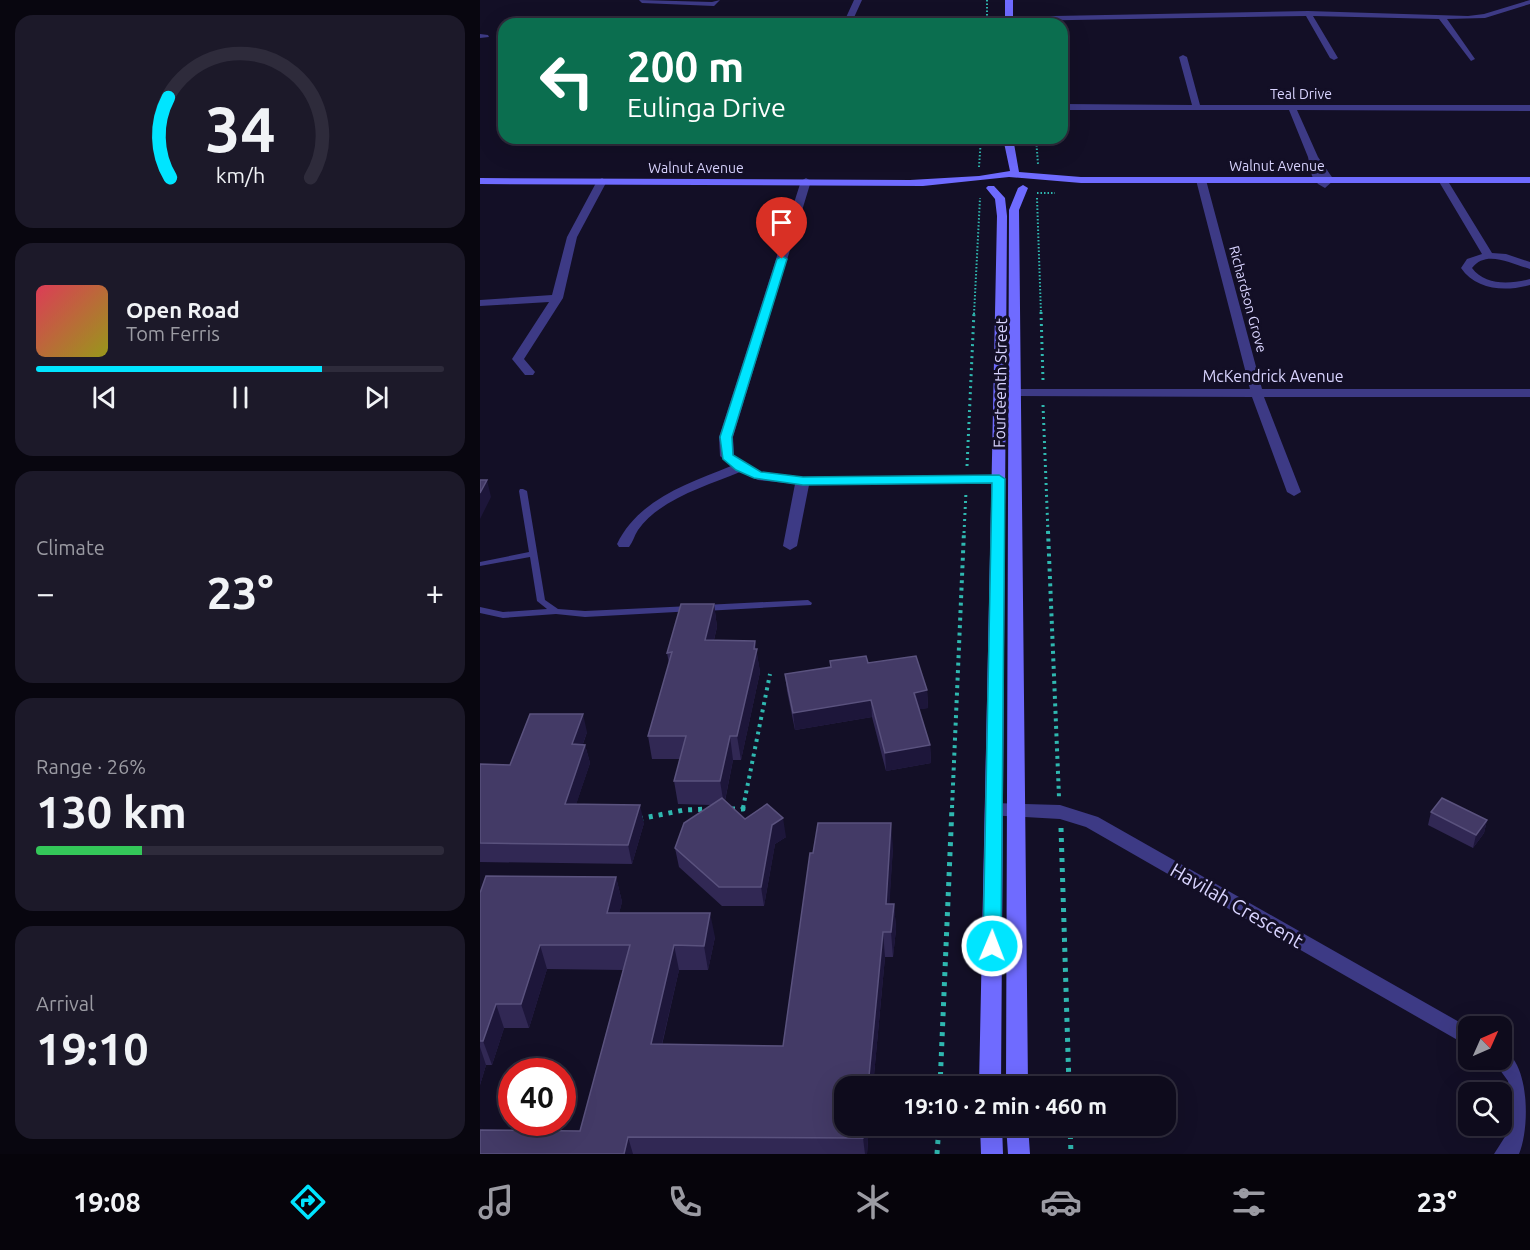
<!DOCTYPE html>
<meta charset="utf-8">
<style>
:root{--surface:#0e0b1c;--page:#1c1929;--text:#f1f3f6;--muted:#9b9ba3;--line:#2e2b3b;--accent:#00e5ff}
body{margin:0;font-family:Ubuntu,sans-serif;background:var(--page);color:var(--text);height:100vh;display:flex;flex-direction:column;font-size:22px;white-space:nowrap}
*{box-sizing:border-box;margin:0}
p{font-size:20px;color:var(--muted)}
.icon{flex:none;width:33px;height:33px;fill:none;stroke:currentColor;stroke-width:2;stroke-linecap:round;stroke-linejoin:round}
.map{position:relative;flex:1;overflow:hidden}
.drawer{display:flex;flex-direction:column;gap:15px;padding:15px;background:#08060f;width:480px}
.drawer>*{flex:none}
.banner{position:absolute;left:18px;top:18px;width:570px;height:126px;border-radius:18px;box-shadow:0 6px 24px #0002,0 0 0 2px var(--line);background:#0b6e4f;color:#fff;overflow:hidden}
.needle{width:39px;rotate:45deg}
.tools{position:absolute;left:978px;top:1016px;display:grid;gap:12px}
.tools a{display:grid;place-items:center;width:54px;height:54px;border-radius:12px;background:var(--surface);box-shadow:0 6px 24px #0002,0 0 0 2px var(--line);font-size:30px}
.speed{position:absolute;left:18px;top:1058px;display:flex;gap:12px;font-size:30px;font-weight:700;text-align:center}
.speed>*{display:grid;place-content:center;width:78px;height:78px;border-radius:50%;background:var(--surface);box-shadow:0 6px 24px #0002,0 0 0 2px var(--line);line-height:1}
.speed .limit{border:9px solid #d22;background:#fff;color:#111}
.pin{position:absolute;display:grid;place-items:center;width:51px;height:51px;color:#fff;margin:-62px -26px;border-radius:50% 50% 50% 0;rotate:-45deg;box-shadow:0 0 6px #0007}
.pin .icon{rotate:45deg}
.me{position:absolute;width:66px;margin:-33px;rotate:1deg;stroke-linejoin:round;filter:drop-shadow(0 0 4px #0008)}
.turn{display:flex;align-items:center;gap:21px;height:126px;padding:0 30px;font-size:27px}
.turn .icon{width:78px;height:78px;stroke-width:2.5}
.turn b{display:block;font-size:42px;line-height:51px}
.big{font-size:45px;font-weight:700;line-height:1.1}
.drawer .tile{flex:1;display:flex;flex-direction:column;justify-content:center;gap:9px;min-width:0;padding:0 21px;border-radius:18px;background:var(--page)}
.drawer .dial{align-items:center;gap:0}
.dial svg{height:156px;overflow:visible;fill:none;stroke:var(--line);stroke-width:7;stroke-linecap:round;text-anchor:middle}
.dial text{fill:var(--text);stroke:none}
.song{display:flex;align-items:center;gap:18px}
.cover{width:72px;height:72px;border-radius:9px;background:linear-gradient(135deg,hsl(350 70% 55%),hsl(60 70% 35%))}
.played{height:6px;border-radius:3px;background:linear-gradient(90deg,var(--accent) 70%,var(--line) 70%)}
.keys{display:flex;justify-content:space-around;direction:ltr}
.heat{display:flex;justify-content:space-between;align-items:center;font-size:33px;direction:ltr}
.charge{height:9px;border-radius:4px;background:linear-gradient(90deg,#34c759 26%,var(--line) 0)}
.trip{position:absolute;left:354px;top:1076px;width:342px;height:60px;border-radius:18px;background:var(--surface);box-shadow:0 6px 24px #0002,0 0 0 2px var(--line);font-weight:700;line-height:60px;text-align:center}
.tab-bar{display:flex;height:96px;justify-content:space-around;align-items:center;background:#06040b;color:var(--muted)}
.tab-bar .icon{width:42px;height:42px}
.tab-bar .on{color:var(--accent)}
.tab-bar b{font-size:27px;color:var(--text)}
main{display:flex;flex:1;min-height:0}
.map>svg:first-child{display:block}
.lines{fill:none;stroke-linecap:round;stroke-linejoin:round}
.path-far3{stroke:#2fb8b0;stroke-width:2;stroke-dasharray:1.5 2;stroke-linecap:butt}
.path-far2{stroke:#2fb8b0;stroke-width:3;stroke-dasharray:2 4;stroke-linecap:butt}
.path-far1{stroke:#2fb8b0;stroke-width:4;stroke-dasharray:3 4.5;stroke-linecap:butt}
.path{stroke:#2fb8b0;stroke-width:5;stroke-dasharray:4 6;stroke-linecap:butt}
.lane{fill:#3d3a85;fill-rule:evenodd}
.street{fill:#3d3a85;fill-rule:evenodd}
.secondary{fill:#6f6bff;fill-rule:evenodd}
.wall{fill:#312854}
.shaded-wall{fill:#1d163a}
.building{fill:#433a66;stroke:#5a527e;stroke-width:1.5}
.route{fill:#00e5ff;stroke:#0095a6;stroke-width:1.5}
.labels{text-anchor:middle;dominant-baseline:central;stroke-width:6;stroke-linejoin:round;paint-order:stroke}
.far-street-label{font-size:14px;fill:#d9d4ff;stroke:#130f26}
.street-label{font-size:16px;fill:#d9d4ff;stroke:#130f26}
.near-street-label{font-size:20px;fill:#d9d4ff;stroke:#130f26}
</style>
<main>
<section class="drawer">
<div class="tile dial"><svg viewBox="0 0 100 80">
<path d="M14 69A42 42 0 1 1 86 69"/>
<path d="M14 69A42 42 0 0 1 13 28" stroke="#00e5ff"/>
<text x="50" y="56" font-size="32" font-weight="700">34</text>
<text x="50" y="72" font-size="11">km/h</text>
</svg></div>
<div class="tile">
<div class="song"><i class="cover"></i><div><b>Open Road</b><p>Tom Ferris</p></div></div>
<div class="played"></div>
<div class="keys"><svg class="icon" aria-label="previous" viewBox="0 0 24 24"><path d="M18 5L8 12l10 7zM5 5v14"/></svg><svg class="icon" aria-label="pause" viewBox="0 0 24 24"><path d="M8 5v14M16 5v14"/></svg><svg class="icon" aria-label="next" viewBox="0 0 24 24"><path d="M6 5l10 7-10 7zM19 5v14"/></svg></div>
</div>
<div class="tile"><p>Climate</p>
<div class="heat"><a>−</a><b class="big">23°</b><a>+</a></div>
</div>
<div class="tile"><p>Range · 26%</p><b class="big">130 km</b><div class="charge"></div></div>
<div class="tile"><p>Arrival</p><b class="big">19:10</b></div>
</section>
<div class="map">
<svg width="1050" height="1154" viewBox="0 0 1050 1154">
<rect width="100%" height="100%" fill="#130f26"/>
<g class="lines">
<path class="path-far3" d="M507,0V24
M556,138L558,164
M499,167L501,138
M557,193H575
M557,198L561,314
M494,314L500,198"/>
<path class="path-far2" d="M561,312L563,380
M563,405L568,533
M487,466L494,312
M484,533L486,492"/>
<path class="path-far1" d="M568,531L579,797
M263,808L290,674
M472,808L484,531"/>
<path class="path" d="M251,809H263V807
M159,819L204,810L229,809
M581,828L589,1086
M460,1086L472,807
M590,1125L591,1154
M457,1154L459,1125"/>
<path class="lane" d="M40,489H43L47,491L65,600L78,609L105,611L211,606L214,607L215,609L214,611L105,617L76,614L23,618L0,613V607L23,612L67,609L57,601L50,557L0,566V562L49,552L39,491Z
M328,600L332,603L331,605L224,611L220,608L224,605Z"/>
<path class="street" d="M159,0L232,2L240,0L234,6L162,3Z
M374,0H382L371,24H363Z
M1050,0V4L1005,18L967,19L995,59L991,61L959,19L833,16L858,58L854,60L850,58L826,16L529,21L525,19L529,17L828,11L988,16L1004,14Z
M89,18L96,20L93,24H85Z
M0,34L8,35L9,37L0,38Z
M703,55L707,57L720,105H1050V111L817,110L838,157L854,180L845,188L838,184L832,176L828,157L809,110H582V104L712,105L699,57Z
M721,177L726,180L782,389H1050V397H784L821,492L814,496L807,492L772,397L532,396V390L536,389H770L716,180Z
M122,178L127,181L97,237L83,298L44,359L55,372L53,375H45L32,359L69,302L0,306V300L72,295L87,237L117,181Z
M326,178L331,181L253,437L254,455L265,464L281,472L323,477L519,475L526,479L519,483L329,485L317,546L310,550L303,546L315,484L278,480L260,472C226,486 180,499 158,530C154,536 153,542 149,547H139L137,544C159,499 207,484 251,466L240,456L239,437L321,181Z
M960,178H966L1012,253L1026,254L1050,262V269C1032,264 1006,249 992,268C1005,286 1031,284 1050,279V285C1025,292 996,290 981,268L987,259L1002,254L958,180Z
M514,803L580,805L618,817L988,1027V1046L606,827L580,819L508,815L505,810L508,805Z
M1022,1049C1050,1062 1050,1128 1039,1154H1014L1028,1132L1032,1106L1028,1081L1012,1059H1022Z"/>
<path class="secondary" d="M525,0H533V24H525Z
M523,138H533L539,172L601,177H1050V183H601L529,177L443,186L0,184V178L430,180L499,176L530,171Z
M543,185L548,188L539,210L548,1086H526L529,210L538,188Z
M508,186H514L525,198L527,216L521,1086H499L517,216L515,199L506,188Z
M500,1125H522L523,1154H501Z
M526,1125H548L550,1154H528Z"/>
</g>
<path class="wall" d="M234,604L237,627L234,640L276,649L280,672L261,760H253L245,801L265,819L306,837L295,844L284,906H242L199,867L195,848L231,805L198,804L194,781L200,759H172L168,736L189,663L187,653Z
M350,661L388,663L447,690L448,708L439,709L450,745L451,763L406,771L392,717L315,730L307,691L305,674L351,667Z
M107,732L103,744L105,745L110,763L96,804L164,823L152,864L0,862V764L30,765Z
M951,812L1007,820L1004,833L993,848L948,825Z
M413,847L409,904H414L416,929L413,957H405L393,1086H364V1125H389L387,1154H0L100,1131L143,970L67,969L49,1028H24L12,1065H6L0,1085V893L136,877L142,902L139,913L235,937L228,970H199L182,1045L303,1046Z"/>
<path class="shaded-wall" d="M7,480L11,497L0,519V493Z
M234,604L237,627L228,663L225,640Z
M275,641L280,672L261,760L257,736Z
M447,690L448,708L435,710L434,693Z
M391,700L392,717L315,730L313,713Z
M103,714L107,732L96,763L92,744Z
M250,736L253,760L244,805L240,781Z
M105,745L110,763L90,823L85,804Z
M450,745L451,763L406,771L405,753Z
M160,805L164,823L152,864L148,845Z
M303,818L306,837L295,844L284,906L281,887L292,825Z
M1007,820L1004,833L993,848L996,835Z
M411,823L413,847L408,929L406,904Z
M136,877L142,902L133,937L127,913Z
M414,904L416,929L413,957L411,932Z
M230,913L235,937L228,970L224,946Z
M403,932L405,957L393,1086H388Z
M60,945L67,969L49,1028L41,1004Z
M194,945L199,970L176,1069L171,1044Z
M16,1004L24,1028L12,1065L3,1041Z
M0,1047L6,1065L0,1085Z
M385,1125H389L387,1154H385L383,1138Z
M148,1137L153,1154H144Z"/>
<path class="building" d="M0,480H7L0,493Z
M201,604H234L225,640L275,641L274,649H277L257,736H250L240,781H194L206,736H168L192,652L187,653Z
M386,656L388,663L436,656L447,690L434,693L450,745L405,753L391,700L313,713L305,674L351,667L350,661Z
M50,714H103L92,744L105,745L85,804L160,805L148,845L0,843V764L30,765Z
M242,798L265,819L287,804L303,818L292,825L281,887H239L195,848L204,823Z
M962,798L1007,820L996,835L951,812Z
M338,823H411L406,904H414L411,932H403L388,1086H364V1125H385L383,1138L148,1137L144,1154H0V1130L100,1131L150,945H60L41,1004H16L3,1041H0V893L6,876L136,877L127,913H230L224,946L194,945L171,1044L303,1046L330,853H333Z"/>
<path class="route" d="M302,256L307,259L252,437L253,455L281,472L323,477L519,475L525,479L521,946L518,951L512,953L505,951L503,946L512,483L323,485L274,478L256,470L243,459L240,437L297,259Z"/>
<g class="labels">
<g class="far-street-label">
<text x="821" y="94">Teal Drive</text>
<text x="797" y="166">Walnut Avenue</text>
<text x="216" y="168">Walnut Avenue</text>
<text transform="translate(768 299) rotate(75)">Richardson Grove</text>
</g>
<g class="street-label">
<text x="793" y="376">McKendrick Avenue</text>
<text transform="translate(520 383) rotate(-89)">Fourteenth Street</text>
</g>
<g class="near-street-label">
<text transform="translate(757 905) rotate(30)">Havilah Crescent</text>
</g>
</g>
</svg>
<div class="tools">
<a><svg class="needle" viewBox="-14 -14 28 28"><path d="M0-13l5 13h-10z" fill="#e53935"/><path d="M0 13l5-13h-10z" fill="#9b9ba3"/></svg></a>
<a><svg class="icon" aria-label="search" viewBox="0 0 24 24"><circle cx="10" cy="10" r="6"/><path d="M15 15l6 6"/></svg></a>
</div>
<div class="speed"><div class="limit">40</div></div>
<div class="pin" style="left:302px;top:259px;background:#d93025"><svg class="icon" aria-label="arrive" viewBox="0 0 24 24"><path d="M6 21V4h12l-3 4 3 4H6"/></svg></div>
<svg class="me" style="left:512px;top:946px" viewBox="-20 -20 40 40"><circle r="17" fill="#00e5ff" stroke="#fff" stroke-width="3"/><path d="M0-11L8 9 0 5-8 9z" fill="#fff"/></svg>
<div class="trip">19:10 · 2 min · 460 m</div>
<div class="banner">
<div class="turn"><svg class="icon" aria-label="left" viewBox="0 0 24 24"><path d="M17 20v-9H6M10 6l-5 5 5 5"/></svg><div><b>200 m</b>Eulinga Drive</div></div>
</div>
</div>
</main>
<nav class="tab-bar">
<b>19:08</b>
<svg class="icon on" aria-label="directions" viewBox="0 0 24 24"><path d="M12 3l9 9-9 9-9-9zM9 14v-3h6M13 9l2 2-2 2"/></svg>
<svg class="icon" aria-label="music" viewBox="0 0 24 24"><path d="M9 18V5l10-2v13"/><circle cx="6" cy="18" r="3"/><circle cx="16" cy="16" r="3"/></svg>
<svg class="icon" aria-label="phone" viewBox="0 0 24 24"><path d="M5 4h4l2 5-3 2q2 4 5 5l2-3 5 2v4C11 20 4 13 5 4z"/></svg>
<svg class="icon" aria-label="climate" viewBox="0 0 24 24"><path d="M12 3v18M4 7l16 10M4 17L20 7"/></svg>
<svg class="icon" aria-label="car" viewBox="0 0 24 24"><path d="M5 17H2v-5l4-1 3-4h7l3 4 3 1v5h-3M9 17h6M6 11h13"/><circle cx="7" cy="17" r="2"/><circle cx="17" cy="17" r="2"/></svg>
<svg class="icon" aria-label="filters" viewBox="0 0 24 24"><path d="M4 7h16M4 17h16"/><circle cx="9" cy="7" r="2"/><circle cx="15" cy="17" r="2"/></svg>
<b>23°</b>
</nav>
